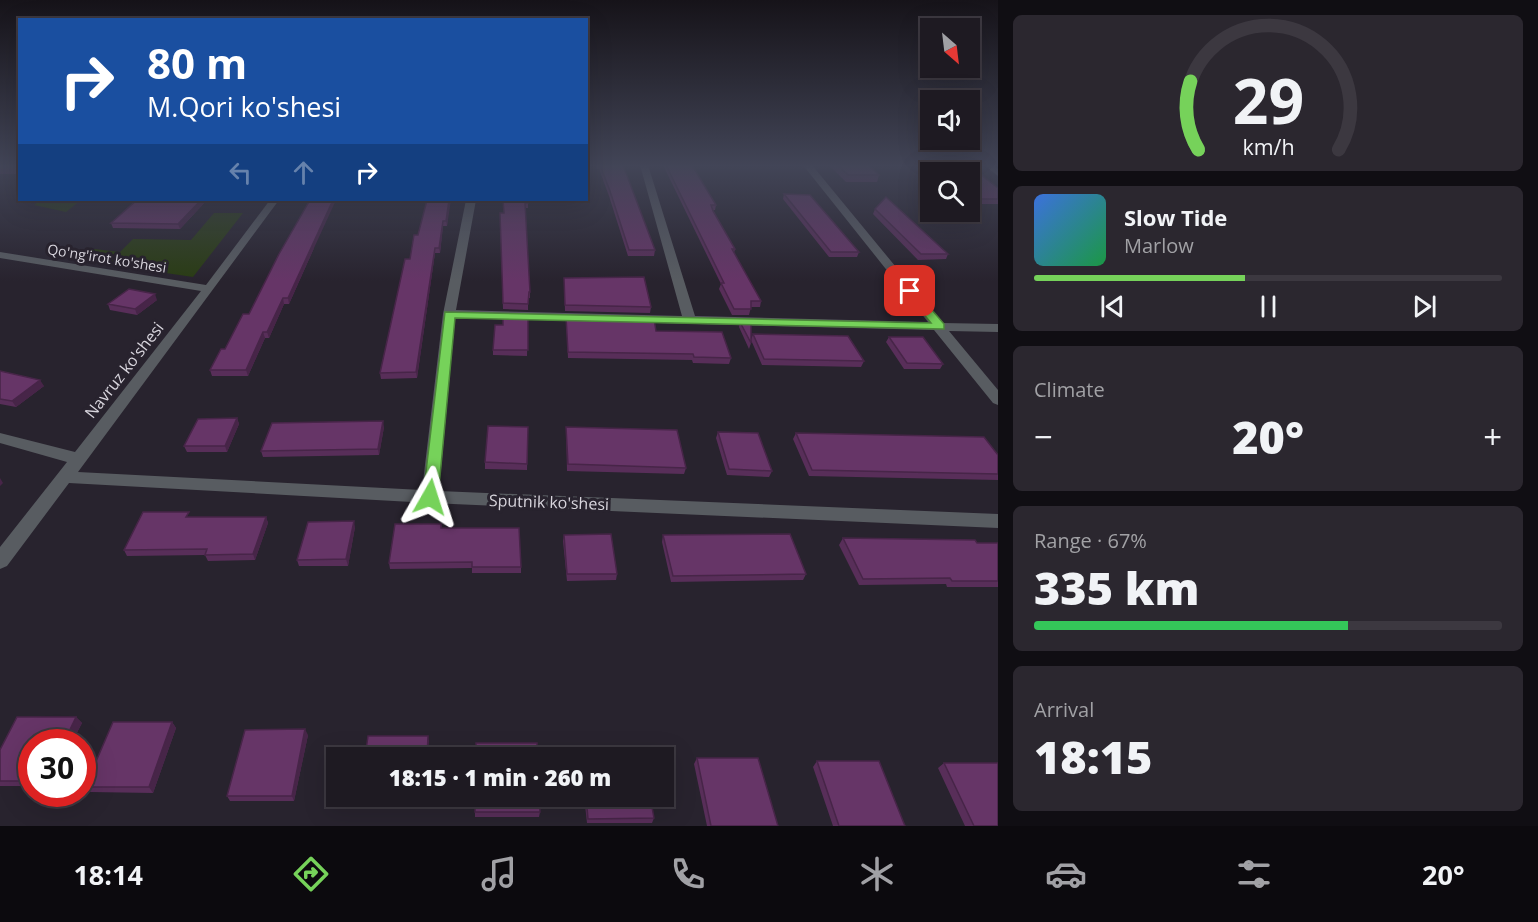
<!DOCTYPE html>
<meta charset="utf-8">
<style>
:root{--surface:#1e1a22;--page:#2b272f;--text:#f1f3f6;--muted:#a1a1a5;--line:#3c3840;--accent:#76d25a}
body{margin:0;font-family:"Open Sans",sans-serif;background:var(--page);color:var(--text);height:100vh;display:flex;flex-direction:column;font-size:22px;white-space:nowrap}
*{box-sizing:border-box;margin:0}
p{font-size:20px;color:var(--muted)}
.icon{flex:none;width:33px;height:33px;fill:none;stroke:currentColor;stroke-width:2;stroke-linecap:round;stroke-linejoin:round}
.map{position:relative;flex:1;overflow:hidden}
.details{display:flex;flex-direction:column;gap:15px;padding:15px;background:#100e13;width:540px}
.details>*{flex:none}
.top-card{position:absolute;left:18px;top:18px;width:570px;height:183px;border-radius:0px;box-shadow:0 6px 24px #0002,0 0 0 2px var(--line);background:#1a4fa0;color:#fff;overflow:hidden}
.needle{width:39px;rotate:152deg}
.tools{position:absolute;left:920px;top:18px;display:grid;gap:12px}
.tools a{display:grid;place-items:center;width:60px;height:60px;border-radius:0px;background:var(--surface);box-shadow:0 6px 24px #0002,0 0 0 2px var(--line);font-size:30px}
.speed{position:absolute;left:18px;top:729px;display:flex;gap:12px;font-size:30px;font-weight:700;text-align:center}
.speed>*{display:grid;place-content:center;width:78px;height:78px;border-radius:50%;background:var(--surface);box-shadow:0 6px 24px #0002,0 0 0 2px var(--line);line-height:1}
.speed .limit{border:9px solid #d22;background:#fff;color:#111}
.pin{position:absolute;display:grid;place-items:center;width:51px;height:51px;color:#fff;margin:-26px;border-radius:12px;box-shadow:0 3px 9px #0006}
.me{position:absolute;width:66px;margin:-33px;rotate:6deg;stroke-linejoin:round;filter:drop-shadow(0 0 4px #0008)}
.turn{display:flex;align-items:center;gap:21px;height:126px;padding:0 30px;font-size:27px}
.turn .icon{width:78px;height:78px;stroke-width:2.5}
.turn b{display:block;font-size:42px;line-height:51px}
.lanes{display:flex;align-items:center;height:57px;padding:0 30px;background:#0003;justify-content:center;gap:30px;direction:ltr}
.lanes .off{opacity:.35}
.big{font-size:45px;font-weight:800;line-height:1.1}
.details .card{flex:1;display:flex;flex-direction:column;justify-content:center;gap:9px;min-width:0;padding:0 21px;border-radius:9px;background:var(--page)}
.details .dial{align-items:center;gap:0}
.dial svg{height:156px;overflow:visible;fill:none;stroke:var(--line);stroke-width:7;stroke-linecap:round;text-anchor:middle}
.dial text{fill:var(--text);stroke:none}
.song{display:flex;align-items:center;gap:18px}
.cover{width:72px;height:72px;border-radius:9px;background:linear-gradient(135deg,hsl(220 70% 55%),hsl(140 70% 35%))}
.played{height:6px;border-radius:3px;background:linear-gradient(90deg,var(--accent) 45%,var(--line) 45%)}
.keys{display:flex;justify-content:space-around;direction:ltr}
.heat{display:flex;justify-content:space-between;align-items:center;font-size:33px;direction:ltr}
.charge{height:9px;border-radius:4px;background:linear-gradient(90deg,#34c759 67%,var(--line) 0)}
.trip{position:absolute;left:326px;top:747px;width:348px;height:60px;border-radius:0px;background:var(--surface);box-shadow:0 6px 24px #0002,0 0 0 2px var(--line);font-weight:800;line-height:60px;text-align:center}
.menu{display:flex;height:96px;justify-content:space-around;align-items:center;background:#0c0a0e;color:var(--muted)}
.menu .icon{width:42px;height:42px}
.menu .current{color:var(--accent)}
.menu b{font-size:27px;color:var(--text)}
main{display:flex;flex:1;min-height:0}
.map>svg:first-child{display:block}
.green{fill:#2a3c14}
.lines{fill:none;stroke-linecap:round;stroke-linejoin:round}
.minor{fill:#585c61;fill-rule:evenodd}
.wall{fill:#582e59}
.shaded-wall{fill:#472548}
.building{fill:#663567;stroke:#472548;stroke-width:1.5}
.route{fill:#76d25a;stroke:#4d883a;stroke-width:1.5}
.labels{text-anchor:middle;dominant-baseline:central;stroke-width:6;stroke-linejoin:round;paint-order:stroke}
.far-street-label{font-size:14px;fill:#d8d5dd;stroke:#28232e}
.street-label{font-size:16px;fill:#d8d5dd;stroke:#28232e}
</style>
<main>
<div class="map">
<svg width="998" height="826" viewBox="0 0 998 826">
<rect width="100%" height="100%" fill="#28232e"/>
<path class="green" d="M41,200H81L66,212L34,205Z
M214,213H243L193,277L77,260L94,249L120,252L133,239L191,240Z"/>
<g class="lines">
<path class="minor" d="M640,165H648L695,316L928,322L803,165H812L942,323L998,324V332L949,331L998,390V405L993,403L934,330L455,318L439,491L998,514V528L430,503L69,483L7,566L0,569V547L67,462L0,443V433L75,452L201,291L0,258V252L206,285L270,200H279L78,472L422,490L443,314L466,200H476L456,310L682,316Z
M984,165H994L998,169V176Z"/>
</g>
<path class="wall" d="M0,165H20V174H0Z
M595,165H623L655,250L654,256H628L609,196L599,169H596Z
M663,165H692L716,205L715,210H713L735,249L734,253L761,301L760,307H751L749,315H732L719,289L721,284Z
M829,165H869L879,175L877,182H846Z
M919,165H968L998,188V204H969V172H930V174Z
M784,194L859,252L857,257H829L783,199Z
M124,200H207L180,229L113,228L111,223L136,200Z
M528,200V208H525L530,292V298H528V310L503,309L500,213H504Z
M449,206L447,226H443L440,253H435L417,378L381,379L380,373L410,259L418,235Z
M875,209L948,254L946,259L918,260L873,214Z
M314,248L289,304H284L269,338H265L248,376H212L210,370L249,314Z
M564,278L651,307L650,313L565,311Z
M157,300L137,315L110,310L108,304Z
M528,316L527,356L493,355V350L503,325Z
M566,317L656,331L731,358L729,364L693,363L692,360L568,358Z
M740,322L751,343L749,349L739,327Z
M753,334L864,361L861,367L762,365L751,340Z
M889,337L943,364L940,369H904L886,342Z
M0,371L44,386L16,407L0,404Z
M237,418L239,424L227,452H187L184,446Z
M384,427L379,455L263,457L261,451Z
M528,427L527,470L485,469V462Z
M566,427L686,468L684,474L567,471Z
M718,432L772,471L769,477L727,475L716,438Z
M796,433L998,455V480L809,476L793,439Z
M191,517H266L268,523L255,560L208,561L205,555L127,556L124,550Z
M441,524L442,528L521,567V573H472V568L390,569L389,563Z
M355,527L348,566H299L297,560Z
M564,535L617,574L616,580L567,581L563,541Z
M663,535L806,574L803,580L671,582L662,542Z
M843,538L977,543H998V587H947L946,584L859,585L839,545Z
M76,717L82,723L72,742H32V786H0V750Z
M172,722L176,728L153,793L90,792L85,787Z
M308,735L294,801H230L227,796Z
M697,758L778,826H707L694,764Z
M817,761L905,826H833L813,767Z
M944,763L998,826H965L938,768Z
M359,796H425L424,808L360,809L358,804Z
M584,796H650L654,818L652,823H587Z
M475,812H540L539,817H475Z"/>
<path class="shaded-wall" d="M201,200H207L180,229L178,224Z
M333,200H336L314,248L289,304L288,298Z
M449,200H451L447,226L446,221Z
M443,221V226L440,253L439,248Z
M435,248V253L417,378L416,372Z
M155,294L157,300L137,315L135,309Z
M283,298L284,304L269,338L267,332Z
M263,332L265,338L248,376L246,370Z
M40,380L44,386L16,407L12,401Z
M237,418L239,424L227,452L225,446Z
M383,421L384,427L379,455L378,449Z
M0,478L3,483L0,486Z
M266,517L268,523L255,560L253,554Z
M354,521L355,527L348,566L346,559Z
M76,717L82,723L72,742H64Z
M172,722L176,728L153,793L149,787Z
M305,729L308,735L294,801L292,796Z
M428,736L429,741L428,758H427Z"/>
<path class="building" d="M600,165H623L655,250H629L610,191Z
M666,165H692L716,205H711L713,211L735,249H732L761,301H751V309H734L721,283H724Z
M838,165H869L879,175H848Z
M927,165H968L998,188V199H969V172H935Z
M784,194L810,195L859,252H831Z
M886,197L948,254H921L875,209Z
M137,200H201L178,224L111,223Z
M310,200H333L288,298H283L267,332H263L246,370H210L221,349H225L243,314H249L279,254Z
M427,200H449L446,221H443L439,248H435L416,372L380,373L405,259H410L414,235H418Z
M503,200H528V203H525L530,292H529L528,304L503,303L500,213H504Z
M644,277L651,307L565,305L564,278Z
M129,289L155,294L135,309L108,304Z
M503,316H528V350H493L495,325H503Z
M566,317L654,319L656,331L722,332L731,358L694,357L693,354L568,352Z
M740,322H751V343Z
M753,334L848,336L864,361L764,359Z
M889,337H923L943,364L907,363Z
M0,371L40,380L12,401L0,399Z
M237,418L225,446H184L198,419Z
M383,421L378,449L261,451L272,423Z
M488,426L528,427L527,464L485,462Z
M566,427L677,430L686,468L568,464Z
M718,432L758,433L772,471L729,469Z
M796,433L984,437L998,455V474L812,470Z
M143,512H189L186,517H266L253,554L205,555L207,549L124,550Z
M354,521L346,559L297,560L308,522Z
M395,524H441V528H519L521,567H472V562L389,563Z
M611,534L617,574H567L564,535Z
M790,534L806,574L673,576L663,535Z
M843,538L975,540L977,543H998V581H952L950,578L863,579Z
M17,717H76L64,742H32V781H0V750Z
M113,722H172L149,787H85Z
M305,729L292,796H227L245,730Z
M368,736H428L427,758H365Z
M476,743H537V758H476Z
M581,749H643L644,758H582Z
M697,758H758L778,826H711Z
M817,761H879L905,826H839Z
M944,763H998V826H974Z
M359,796H424L423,803L358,804Z
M475,796H539L540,812H475Z
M586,796H650L654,818L588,819Z"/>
<linearGradient id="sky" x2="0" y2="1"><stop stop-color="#161319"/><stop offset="0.59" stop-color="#424557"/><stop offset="1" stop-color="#424557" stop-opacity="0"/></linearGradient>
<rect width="998" height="281" fill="url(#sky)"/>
<path class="route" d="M910,288L914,289L944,324V329L455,318L438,497L436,501H425L423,497L445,312L931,323L905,291Z"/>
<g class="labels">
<g class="far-street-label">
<text transform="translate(107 258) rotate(9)">Qo'ng'irot ko'shesi</text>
</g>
<g class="street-label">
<text transform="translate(124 370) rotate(-52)">Navruz ko'shesi</text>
<text transform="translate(549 502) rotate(2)">Sputnik ko'shesi</text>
</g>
</g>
</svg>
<div class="tools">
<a><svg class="needle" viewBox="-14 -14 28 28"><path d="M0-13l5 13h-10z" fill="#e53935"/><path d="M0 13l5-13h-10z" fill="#a1a1a5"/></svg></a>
<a><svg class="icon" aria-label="sound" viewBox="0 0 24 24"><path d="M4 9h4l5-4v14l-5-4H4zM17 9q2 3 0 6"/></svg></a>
<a><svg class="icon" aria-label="search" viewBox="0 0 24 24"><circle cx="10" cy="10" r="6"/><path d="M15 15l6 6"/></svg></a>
</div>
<div class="speed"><div class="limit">30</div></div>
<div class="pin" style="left:910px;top:291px;background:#d93025"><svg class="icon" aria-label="arrive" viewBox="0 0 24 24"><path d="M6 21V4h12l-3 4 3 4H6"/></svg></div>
<svg class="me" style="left:430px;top:497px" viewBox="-20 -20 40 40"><path d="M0-17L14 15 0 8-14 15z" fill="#76d25a" stroke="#fff" stroke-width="4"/></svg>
<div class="trip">18:15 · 1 min · 260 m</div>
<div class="top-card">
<div class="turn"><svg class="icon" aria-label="right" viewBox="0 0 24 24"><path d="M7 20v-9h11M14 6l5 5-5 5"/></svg><div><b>80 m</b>M.Qori ko'shesi</div></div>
<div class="lanes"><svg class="icon off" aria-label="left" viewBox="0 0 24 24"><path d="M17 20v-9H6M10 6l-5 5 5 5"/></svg><svg class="icon off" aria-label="ahead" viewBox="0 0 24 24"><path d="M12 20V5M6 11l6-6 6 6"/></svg><svg class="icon" aria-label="right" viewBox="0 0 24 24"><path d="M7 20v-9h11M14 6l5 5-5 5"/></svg></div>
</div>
</div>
<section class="details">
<div class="card dial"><svg viewBox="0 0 100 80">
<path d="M14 69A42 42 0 1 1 86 69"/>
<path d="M14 69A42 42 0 0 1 10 34" stroke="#76d25a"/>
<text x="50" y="56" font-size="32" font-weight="700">29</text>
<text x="50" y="72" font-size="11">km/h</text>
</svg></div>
<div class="card">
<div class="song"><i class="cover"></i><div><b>Slow Tide</b><p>Marlow</p></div></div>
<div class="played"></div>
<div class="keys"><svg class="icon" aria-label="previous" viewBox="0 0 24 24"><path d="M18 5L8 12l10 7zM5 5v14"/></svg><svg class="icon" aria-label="pause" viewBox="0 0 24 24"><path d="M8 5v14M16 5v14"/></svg><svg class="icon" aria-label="next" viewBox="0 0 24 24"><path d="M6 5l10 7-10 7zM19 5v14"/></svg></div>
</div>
<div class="card"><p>Climate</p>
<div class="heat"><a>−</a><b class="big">20°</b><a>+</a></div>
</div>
<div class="card"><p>Range · 67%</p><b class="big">335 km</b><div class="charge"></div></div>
<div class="card"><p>Arrival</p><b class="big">18:15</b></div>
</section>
</main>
<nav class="menu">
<b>18:14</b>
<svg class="icon current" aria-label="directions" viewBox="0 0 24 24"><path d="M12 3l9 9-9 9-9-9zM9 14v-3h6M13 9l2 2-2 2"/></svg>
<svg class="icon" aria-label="music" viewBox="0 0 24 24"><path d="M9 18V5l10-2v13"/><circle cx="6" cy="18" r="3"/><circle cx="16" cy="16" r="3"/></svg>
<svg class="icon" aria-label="phone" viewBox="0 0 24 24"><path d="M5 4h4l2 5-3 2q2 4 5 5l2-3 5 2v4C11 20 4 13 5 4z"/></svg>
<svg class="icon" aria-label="climate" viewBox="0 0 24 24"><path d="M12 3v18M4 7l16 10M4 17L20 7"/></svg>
<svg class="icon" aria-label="car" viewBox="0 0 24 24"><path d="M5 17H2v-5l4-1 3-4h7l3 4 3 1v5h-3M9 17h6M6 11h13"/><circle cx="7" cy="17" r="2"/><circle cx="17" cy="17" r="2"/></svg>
<svg class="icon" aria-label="filters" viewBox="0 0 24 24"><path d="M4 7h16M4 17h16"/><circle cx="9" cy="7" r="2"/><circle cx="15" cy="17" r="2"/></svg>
<b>20°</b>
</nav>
